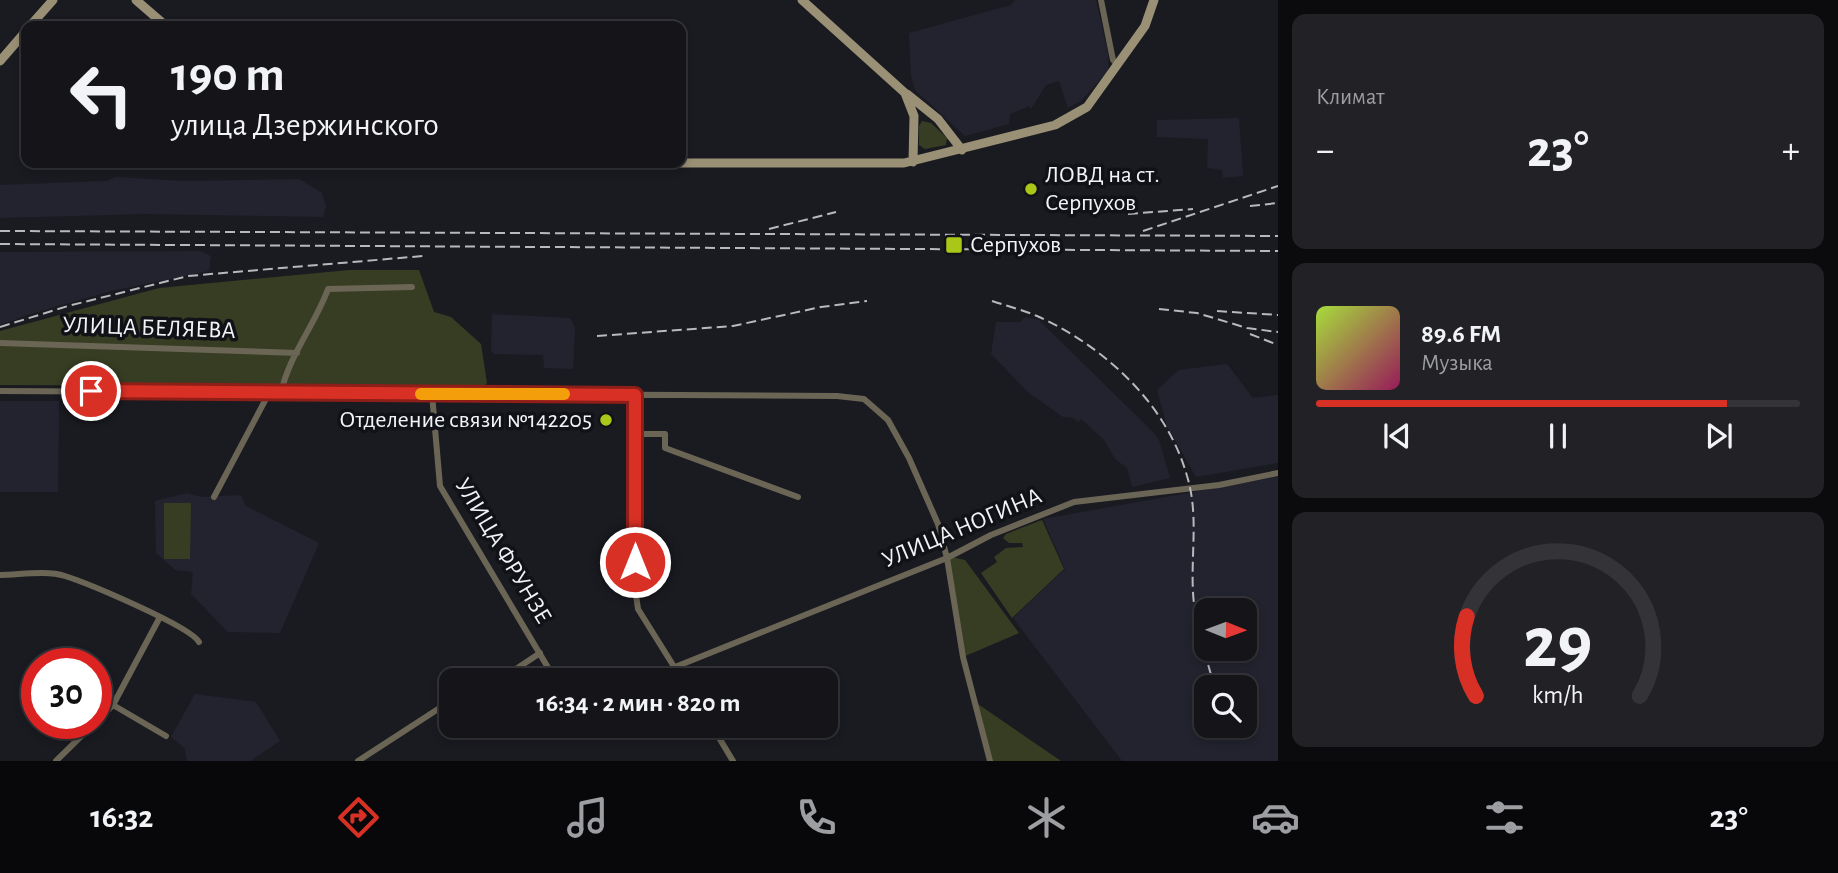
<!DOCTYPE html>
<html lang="ru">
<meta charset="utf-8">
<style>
:root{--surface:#141419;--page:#212126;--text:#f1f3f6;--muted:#9d9ea2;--line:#333338;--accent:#d93025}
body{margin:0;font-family:"Alegreya Sans",sans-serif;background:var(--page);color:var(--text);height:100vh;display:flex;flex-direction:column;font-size:26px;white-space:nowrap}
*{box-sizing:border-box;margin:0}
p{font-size:23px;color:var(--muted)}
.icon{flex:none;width:38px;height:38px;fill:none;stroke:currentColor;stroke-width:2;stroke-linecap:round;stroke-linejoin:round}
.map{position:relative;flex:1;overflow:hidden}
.details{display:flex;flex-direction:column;gap:14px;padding:14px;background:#0b0b0e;width:560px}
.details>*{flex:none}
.guide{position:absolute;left:21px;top:21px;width:665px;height:147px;border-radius:14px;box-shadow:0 4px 10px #0003,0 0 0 2px var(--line);background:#141419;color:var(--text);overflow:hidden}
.needle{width:46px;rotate:91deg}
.buttons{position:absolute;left:1194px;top:598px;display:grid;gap:14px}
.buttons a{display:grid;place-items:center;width:63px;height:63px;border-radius:14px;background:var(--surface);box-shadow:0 4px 10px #0003,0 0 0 2px var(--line);font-size:35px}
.speed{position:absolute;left:21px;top:648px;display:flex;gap:14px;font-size:35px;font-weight:700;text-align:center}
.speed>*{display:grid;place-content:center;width:91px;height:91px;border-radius:50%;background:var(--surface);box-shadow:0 4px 10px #0003,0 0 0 2px var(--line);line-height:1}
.speed .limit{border:10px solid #d22;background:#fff;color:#111}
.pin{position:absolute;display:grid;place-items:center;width:60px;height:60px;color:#fff;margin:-30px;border:4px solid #fff;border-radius:50%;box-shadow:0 2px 7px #0007}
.me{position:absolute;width:77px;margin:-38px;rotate:0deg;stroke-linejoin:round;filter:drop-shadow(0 0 5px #0008)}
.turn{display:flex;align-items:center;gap:24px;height:147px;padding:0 35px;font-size:32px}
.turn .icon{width:91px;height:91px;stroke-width:2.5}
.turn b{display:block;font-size:49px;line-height:60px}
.big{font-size:52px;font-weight:700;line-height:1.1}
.details .widget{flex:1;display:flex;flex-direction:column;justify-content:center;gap:10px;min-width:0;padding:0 24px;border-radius:14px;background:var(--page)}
.details .dial{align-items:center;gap:0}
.dial svg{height:182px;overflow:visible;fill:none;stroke:var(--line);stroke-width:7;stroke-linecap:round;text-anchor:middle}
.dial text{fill:var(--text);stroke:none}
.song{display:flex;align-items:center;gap:21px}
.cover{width:84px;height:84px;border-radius:10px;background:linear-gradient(135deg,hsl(80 70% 55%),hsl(330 70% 35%))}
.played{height:7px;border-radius:4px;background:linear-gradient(90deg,var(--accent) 85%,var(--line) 85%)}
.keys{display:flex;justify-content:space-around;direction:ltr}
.heat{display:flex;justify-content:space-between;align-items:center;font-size:38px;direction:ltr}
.trip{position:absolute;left:439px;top:668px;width:399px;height:70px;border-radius:14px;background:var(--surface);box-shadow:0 4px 10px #0003,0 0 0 2px var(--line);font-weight:700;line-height:70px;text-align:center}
.tabs{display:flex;height:112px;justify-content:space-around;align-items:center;background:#08080a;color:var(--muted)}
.tabs .icon{width:49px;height:49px}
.tabs .selected{color:var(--accent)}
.tabs b{font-size:32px;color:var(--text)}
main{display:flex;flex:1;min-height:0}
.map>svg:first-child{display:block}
.built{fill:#23232f;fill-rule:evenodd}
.green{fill:#373d22}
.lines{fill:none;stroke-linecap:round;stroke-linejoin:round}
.street{stroke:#6b6555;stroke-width:6}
.secondary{stroke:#999075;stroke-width:9}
.rail{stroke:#b8b8bd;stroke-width:2;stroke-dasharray:10 5;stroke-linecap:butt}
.route-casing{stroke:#8d1f18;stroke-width:18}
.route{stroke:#d93025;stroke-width:12}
.slow{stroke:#f59e0b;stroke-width:12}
.poi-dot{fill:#aac718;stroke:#111217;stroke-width:2.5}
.labels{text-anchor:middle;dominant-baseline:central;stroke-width:7;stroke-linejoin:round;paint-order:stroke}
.poi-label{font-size:24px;fill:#f3f3f7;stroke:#111217;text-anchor:start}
.street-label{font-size:24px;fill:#f3f3f7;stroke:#111217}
</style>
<main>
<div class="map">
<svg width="1278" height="761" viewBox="0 0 1278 761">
<rect width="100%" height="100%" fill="#1a1b21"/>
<path class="built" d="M1015,0H1096L1108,54V71L1081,101L1068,108L1059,81L1046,85L1031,109L1029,106L1010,114L1009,124L965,136L915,90L911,76L909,33L1011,5Z
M1239,118L1243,176L1223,178L1222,170L1207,168L1208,139L1157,137V120Z
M115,177L186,181L299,179L322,193L326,207L323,217L145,214L0,218V185L107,181Z
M200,251L211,256L209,271L111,291L27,315L0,325V252Z
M492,314L570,318L575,328L573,369L544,368L543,355L494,354L491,350Z
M1026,317L1039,320L1153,432L1159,440L1170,478L1132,487L1127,468L1115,459L1104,440L1081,419L1078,422L1073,418L1063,417L1029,393L991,354L996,322H1020Z
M1227,364L1253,398L1278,395V463L1196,477L1167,426L1157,390L1179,370Z
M0,401H59L58,492H0Z
M1278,477V761H1122L1013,618L1065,569L1043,519ZM1206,611H1244V649H1206ZM1206,688H1244V726H1206Z
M187,493L201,497L241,495L246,506L319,543L280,633L228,632L191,594L193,572L175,570L156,553L155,501Z
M195,694L256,702L280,741L250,761H187L185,749L171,737Z"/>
<path class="green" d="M922,121L931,123L947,138L946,145L925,149L919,145V126Z
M349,270H419L434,312L451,317L481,344L487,383L483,387L0,385V331L159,288Z
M164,503H191L190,559H164Z
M1042,520L1064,569L1012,618L981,573L997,562L994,557L1006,548L1023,547L1022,543H1009L1003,538L1006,534Z
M948,556L965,560L1019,633L963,657Z
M975,702L1061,761H992Z"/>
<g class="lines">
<path class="street" d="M1101,0L1113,60L1118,65
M0,343L297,353
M0,391L837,396L864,399L888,420L909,458L938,524L947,558L963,657L990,761
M281,393C289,355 315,325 328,289L412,287
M432,394L440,486L556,681
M635,395V588L638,609L683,681
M635,434H665V448L798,497
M214,497L269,393
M0,575C19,575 46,570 65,576C87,583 190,626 199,642
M675,667L947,558L991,535L1074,502L1219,485L1278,473
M498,681L540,653
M113,705L166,736
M712,726L733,761
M56,761L113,705L160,617
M358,761L452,700"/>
<path class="secondary" d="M136,0L166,26
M802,0L905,93L914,116L913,162
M30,26L53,0
M0,61L26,31
M907,94L938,119L962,150
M671,163H904L1055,125L1087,107L1145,26L1154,0"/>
<path class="rail" d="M1250,206L1278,203
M1128,214L1193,209
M769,229L836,212
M0,231L1278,236
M1143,231L1278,186
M0,244L1278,251
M992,301C1007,306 1023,310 1037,316C1104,346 1167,404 1187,476C1200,518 1189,561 1194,604C1197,630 1206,656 1213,682
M1159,309L1197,313L1247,328L1278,332
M1217,311L1278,315
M0,327L68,306L188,276L423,256
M1250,334L1278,345
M597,336L733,326L821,307L867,301"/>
</g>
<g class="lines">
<g class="route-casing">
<path id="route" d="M91,391L635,395V562"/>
</g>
<use href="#route" class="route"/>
<path class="slow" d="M421,394H564"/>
</g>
<g class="poi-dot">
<circle cx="1031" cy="189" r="7"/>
<rect x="945" y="236" width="18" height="18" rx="3.5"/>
<circle cx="606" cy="420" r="7"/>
</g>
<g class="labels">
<g class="poi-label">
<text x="1045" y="175">ЛОВД на ст.<tspan x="1045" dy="28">Серпухов</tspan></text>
<text x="970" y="245">Серпухов</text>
<text x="592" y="420" text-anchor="end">Отделение связи №142205</text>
</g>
<g class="street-label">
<text transform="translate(149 328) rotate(2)">УЛИЦА БЕЛЯЕВА</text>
<text transform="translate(962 528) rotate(-23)">УЛИЦА НОГИНА</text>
<text transform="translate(503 551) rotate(59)">УЛИЦА ФРУНЗЕ</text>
</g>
</g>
</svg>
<div class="buttons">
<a><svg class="needle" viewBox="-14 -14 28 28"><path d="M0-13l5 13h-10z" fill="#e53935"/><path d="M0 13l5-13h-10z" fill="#9d9ea2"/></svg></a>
<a><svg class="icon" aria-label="search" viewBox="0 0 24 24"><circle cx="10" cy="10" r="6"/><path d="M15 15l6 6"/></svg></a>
</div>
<div class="speed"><div class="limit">30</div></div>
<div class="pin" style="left:91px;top:391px;background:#d93025"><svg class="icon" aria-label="arrive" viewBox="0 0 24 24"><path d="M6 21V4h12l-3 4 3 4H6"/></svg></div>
<svg class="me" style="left:635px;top:562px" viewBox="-20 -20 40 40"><circle r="17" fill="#d93025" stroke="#fff" stroke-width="3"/><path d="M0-11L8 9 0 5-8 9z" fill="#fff"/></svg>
<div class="trip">16:34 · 2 мин · 820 m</div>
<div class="guide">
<div class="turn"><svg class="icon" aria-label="left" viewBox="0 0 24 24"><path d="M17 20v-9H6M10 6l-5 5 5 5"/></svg><div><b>190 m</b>улица Дзержинского</div></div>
</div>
</div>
<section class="details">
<div class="widget"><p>Климат</p>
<div class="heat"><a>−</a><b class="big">23°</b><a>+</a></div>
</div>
<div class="widget">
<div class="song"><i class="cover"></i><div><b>89.6 FM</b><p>Музыка</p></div></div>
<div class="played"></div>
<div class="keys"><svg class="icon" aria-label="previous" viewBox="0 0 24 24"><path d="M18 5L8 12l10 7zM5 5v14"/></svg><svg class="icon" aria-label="pause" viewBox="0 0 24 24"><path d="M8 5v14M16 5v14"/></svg><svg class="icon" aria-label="next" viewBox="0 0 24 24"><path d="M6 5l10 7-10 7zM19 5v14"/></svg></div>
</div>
<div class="widget dial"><svg viewBox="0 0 100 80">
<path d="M14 69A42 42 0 1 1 86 69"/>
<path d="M14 69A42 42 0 0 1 10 34" stroke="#d93025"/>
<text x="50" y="56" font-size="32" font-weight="700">29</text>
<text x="50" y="72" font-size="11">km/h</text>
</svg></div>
</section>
</main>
<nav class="tabs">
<b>16:32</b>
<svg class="icon selected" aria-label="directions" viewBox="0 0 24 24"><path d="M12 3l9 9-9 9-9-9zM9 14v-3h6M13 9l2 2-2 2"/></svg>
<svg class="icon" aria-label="music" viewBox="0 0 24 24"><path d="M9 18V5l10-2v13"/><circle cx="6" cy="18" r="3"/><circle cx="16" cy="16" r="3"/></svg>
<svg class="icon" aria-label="phone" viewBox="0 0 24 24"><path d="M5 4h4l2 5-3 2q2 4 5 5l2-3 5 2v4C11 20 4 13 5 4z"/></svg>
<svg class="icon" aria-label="climate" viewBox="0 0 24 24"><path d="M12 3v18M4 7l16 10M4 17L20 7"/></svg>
<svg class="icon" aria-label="car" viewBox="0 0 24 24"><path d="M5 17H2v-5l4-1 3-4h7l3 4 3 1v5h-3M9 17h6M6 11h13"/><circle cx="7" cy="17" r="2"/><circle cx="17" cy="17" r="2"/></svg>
<svg class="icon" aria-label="filters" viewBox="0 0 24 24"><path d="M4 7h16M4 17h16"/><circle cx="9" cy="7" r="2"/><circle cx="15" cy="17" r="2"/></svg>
<b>23°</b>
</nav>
